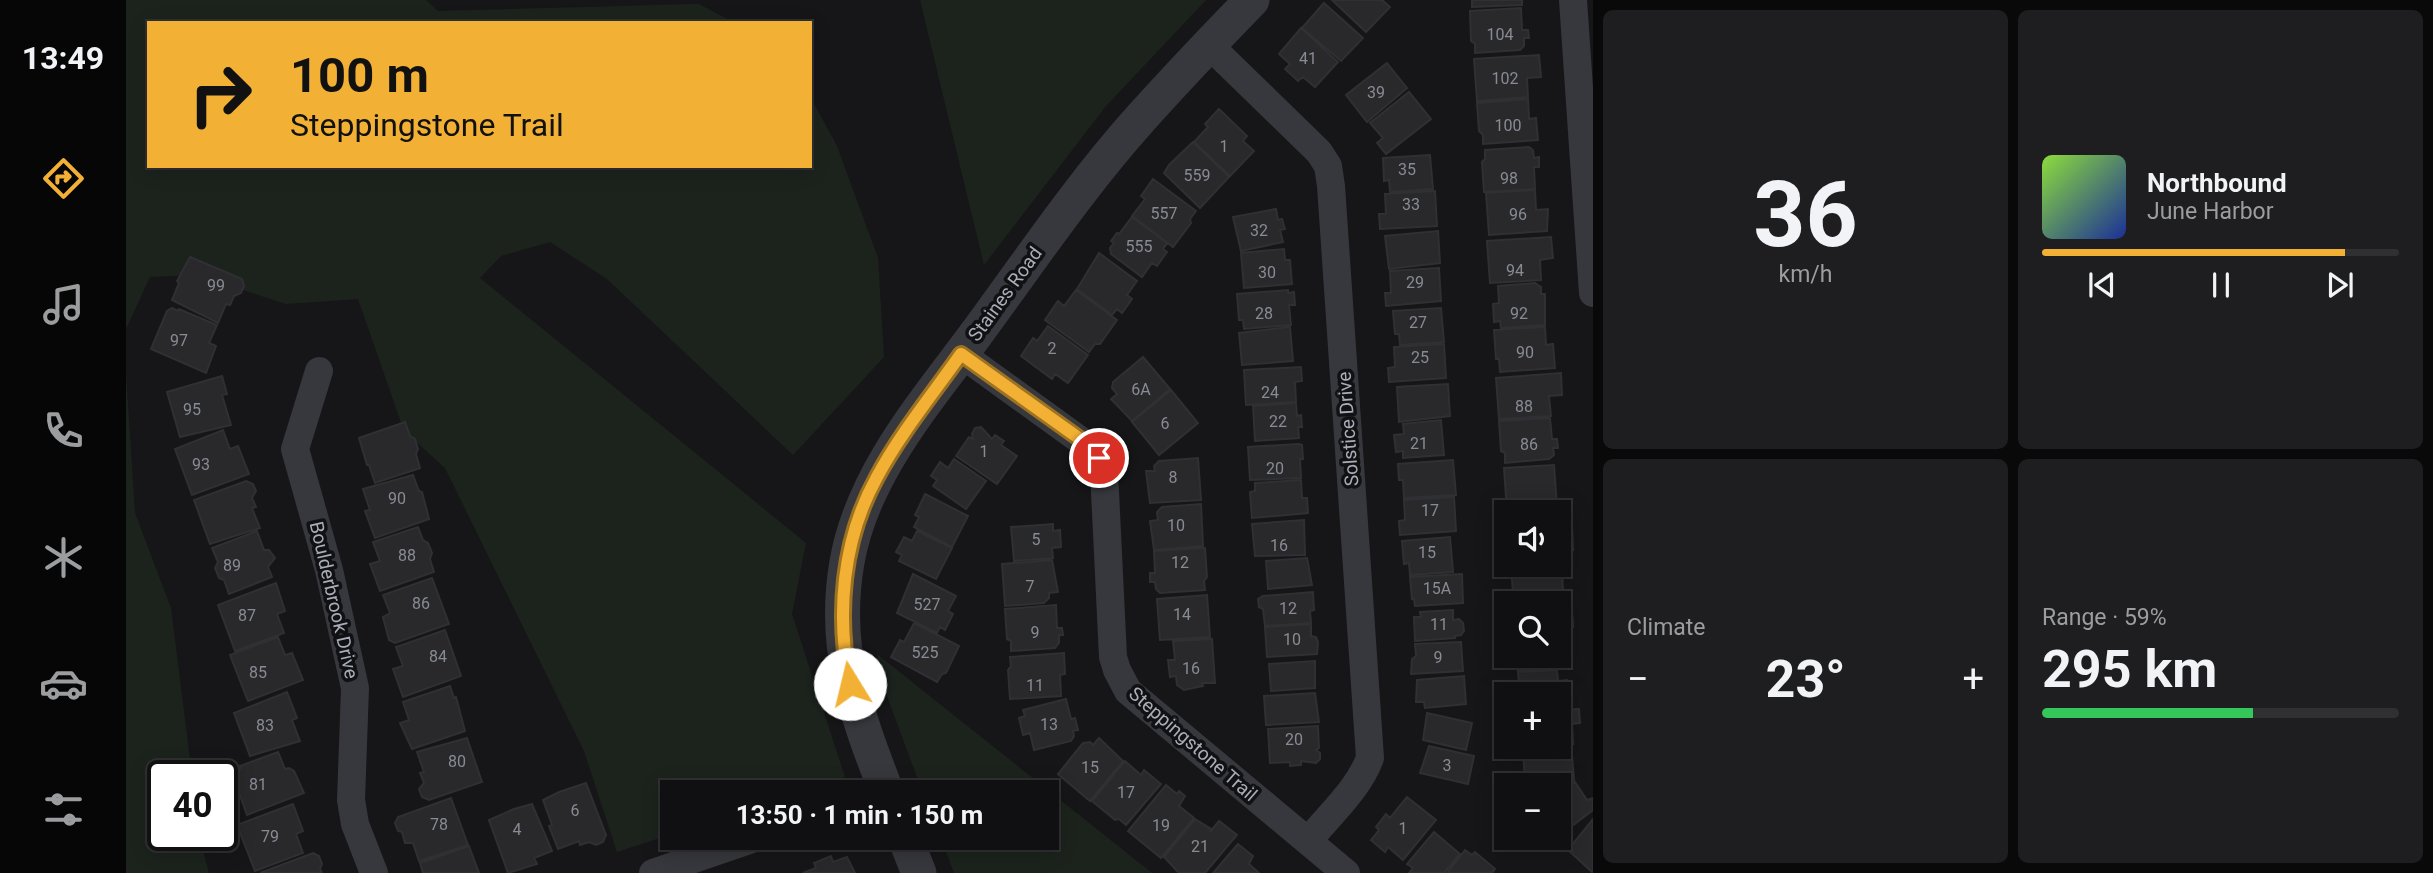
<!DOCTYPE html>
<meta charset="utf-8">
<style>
:root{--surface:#101012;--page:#1e1e20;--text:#f1f3f6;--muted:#9c9d9f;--line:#303032;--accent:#f2b134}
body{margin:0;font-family:Roboto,sans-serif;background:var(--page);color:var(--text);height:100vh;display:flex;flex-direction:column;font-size:26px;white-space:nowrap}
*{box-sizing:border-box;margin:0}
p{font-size:23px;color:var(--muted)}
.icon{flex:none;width:38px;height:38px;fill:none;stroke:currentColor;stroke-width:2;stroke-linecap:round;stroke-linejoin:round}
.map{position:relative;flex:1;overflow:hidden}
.side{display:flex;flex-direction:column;gap:10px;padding:10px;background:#09090a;width:840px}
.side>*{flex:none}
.hud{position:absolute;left:21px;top:21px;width:665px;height:147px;border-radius:0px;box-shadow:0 4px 18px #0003,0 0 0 2px var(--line);background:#f2b134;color:#111;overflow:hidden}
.buttons{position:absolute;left:1368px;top:500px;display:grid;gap:14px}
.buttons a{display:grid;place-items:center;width:77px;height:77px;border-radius:0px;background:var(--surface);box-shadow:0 4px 18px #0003,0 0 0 2px var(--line);font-size:35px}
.speed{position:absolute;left:21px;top:760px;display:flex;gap:14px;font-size:35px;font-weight:700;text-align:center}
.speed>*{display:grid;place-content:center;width:91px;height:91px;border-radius:50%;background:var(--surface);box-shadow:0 4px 18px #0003,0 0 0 2px var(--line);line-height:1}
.speed .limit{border:4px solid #111;border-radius:10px;background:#fff;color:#111}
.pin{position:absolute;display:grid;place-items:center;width:60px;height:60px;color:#fff;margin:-30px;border:4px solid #fff;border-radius:50%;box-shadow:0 2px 7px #0007}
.me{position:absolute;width:77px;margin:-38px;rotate:351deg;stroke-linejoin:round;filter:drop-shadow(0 0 5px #0008)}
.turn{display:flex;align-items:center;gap:24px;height:147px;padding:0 28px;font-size:32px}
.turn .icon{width:91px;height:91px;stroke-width:2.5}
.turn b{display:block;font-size:49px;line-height:60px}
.big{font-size:52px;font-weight:700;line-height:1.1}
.side .tile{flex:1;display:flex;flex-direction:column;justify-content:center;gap:10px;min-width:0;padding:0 24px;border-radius:10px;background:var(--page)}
.side .dial{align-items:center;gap:0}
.dial b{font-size:91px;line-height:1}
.song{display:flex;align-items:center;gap:21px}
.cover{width:84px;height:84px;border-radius:10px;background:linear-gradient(135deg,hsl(90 70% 55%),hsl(230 70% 35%))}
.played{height:7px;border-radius:4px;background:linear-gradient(90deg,var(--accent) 85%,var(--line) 85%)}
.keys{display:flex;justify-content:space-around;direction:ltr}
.heat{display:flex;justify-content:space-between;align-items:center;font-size:38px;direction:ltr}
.charge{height:10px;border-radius:5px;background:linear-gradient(90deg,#34c759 59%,var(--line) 0)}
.side .tiles{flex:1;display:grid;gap:10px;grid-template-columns:repeat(2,1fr)}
.trip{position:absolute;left:534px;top:780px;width:399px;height:70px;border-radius:0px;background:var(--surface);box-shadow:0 4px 18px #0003,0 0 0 2px var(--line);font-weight:700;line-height:70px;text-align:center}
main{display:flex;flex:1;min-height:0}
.dock{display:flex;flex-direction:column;width:126px;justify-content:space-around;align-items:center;background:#060607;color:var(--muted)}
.dock .icon{width:49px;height:49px}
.dock .current{color:var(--accent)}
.dock b{font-size:32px;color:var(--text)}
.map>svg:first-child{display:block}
.green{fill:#1c231d}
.building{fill:#29292c;stroke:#303034;stroke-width:2}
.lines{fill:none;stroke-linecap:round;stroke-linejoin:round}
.minor{stroke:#37383d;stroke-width:28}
.tertiary{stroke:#37383d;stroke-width:35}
.route-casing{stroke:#9d7322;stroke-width:18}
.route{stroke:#f2b134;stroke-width:12}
.labels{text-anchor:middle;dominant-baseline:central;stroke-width:7;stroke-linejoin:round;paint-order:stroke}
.number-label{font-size:16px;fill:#888b94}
.street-label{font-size:19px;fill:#a8adb8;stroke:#111113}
</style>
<main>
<nav class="dock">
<b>13:49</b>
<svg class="icon current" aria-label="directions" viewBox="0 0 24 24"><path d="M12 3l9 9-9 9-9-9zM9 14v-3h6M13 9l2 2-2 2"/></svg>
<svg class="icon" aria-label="music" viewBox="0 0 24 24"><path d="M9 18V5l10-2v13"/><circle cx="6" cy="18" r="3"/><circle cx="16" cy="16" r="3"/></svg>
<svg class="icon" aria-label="phone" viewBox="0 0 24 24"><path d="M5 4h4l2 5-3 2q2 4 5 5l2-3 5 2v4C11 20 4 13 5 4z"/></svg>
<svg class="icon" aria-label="climate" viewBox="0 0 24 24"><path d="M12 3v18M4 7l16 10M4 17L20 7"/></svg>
<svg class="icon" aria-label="car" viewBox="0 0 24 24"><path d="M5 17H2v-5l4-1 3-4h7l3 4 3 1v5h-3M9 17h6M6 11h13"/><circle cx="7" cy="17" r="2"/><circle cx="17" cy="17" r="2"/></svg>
<svg class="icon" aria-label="filters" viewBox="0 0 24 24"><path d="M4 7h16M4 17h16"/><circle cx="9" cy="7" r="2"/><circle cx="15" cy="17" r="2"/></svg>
</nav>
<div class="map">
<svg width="1467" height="873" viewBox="0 0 1467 873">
<rect width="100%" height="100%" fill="#161618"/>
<path class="green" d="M0,0H300L312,11L573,4L609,23H23V166H684V96L711,146L752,258L758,357L667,455L481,279L424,242L375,256L354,278L680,543L666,614L719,777L671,793H546V834L491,852L458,751L319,468L278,431L232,299L160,304L70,275L24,277L0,329Z
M794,0H1080L980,106L858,265Z
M0,373L9,513L45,608L66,775H37V835H73L83,873H0Z
M751,654L1026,873H828L815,838H920V793H797L759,691Z"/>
<path class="building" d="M1206,0H1256L1264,7L1240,32Z
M1346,0H1396V5L1346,7Z
M1198,3L1237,38L1215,61L1176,28Z
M1395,8L1396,30H1402L1403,38H1398V46L1394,50L1349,53V44L1345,41L1344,11Z
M1175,28L1212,62L1189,87L1177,77L1172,81L1159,69L1164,64L1153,54Z
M1413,55L1415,77L1401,78L1402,97L1351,101L1348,59Z
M1261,63L1281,88L1241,122L1220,95Z
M1283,92L1305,119L1260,154L1251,143L1257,138L1244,123Z
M1402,99L1403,119L1410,118L1412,140L1357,144V135L1353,131L1351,103Z
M1093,109L1121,136L1117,141L1128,151L1104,176L1068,142L1082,127L1079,124Z
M1067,142L1103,177L1074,208L1038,173L1043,165Z
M1403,147L1407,150L1408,158L1413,157V167H1408L1409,189L1358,192L1356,162L1359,159V150Z
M1304,155L1307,189L1264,192L1263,180L1258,181L1257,158Z
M1027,179L1070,211L1064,219L1065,223L1047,247L1006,216L1019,199L1015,196Z
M1409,190L1410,210L1422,209L1421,231L1363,235L1360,193Z
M1309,191L1311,226L1254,229L1253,214H1260L1259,194Z
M1150,209L1152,220L1156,219L1159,229L1154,230L1157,242L1115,251L1107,217Z
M1006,217L1041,243L1037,249L1041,252L1031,266L1026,263L1016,277L985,254L984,248L988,243L985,241L991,233L993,234Z
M1312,231L1314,263L1263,269L1259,236Z
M1425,237L1427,258L1414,260L1415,280L1364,283L1361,241Z
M1158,249L1159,260H1164L1166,284L1118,288L1115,253Z
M973,253L1011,281L1001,295L1006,299L996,313L991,309L986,315L951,289Z
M64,257L116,279L118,286L115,293L108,296L104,305L100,304L92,323L46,300L53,283L51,281Z
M1313,268L1315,301L1260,306L1259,293H1265L1264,271Z
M1409,283L1415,287V294H1419V325L1375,328L1374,321L1368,322L1367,304L1373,303L1372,286Z
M950,290L991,320L974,344H969L963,352L919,320L932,301L938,306Z
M1162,290V293L1168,292L1169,305H1163L1165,325L1118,329L1117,320H1113L1111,294Z
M46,308L52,311L53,309L91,325L83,343L90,346L80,373L25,349L41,311Z
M1315,308L1318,342L1274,345L1273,334H1269L1267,311Z
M922,326L962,355L942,383L929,374L926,379L895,356L907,338L911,341Z
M1164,327L1167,361L1116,365L1113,333Z
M1419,327L1420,345L1427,344L1429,368L1374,372L1373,359H1370L1368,330Z
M1318,344L1320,378L1263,382L1262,368L1269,367L1268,347Z
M1017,357L1044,389L1006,421L985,399L991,394L986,388L987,382Z
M1175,367L1176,381L1169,382L1170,402L1120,405L1118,370Z
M1435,373L1436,395L1423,396L1425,416L1373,419L1370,378Z
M96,376L101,394L96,395L105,425L54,437L41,392Z
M1322,384L1324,416L1273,422L1271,387Z
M1045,390L1072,423L1033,455L1006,422Z
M1170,403L1171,416L1175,415L1176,427H1172L1173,438L1129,441L1127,406Z
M1424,418L1426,439H1431L1432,448H1427L1428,455L1423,459L1379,463V453L1375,451L1373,421Z
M1315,420L1318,455L1277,458V451L1270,452L1268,435L1278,434L1277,424Z
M279,422L284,436L289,439L292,449L290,454L294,468L249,483L243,465H241L233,438Z
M855,427L866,439L869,435L878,441L875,445L891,456L871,484L830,456L843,437L847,439L846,434L849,428Z
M97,430L104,449L112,446L123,474L66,495L49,449Z
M1173,444L1176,445L1177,459H1174L1175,478L1124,480L1122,447Z
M1072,458L1075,500L1024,503L1020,471H1029L1028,466L1033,461Z
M828,459L860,481L840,509L807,486L811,480L805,476L814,462L822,468Z
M1327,460L1330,495L1278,498L1277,480H1273L1272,464Z
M1428,465L1431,507L1381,511L1378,468Z
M287,475L293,491L296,492L303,519L249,538L239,511L244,510L237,489Z
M1175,480L1176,498H1181L1182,513L1126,518L1124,492L1129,491V483Z
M120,481L127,484L130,491L126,498L130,507L126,508L134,528L84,544L68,500Z
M799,494L842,516L826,547L788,527L793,517L789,515Z
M1328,497L1330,531L1274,535L1273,521L1279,520L1278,500Z
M1075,504L1077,546L1028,550L1024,521L1032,520L1031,512L1036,507Z
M1431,509V513H1381V533L1379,513Z
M1178,520L1179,555L1129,556L1126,524Z
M927,524V531L934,530L935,547L926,548L927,558L888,561L885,527Z
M292,527L297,540L302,543L306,553L304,559L308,572L254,591L244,564L254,561L247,542Z
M1446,527L1447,550L1433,551V528Z
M131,531L138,550H143L149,558L142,567L146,577L103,594L98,580L93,578L89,568L92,562L86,548Z
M791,531L826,548L810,579L773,561L776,555L770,552L778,537L786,541Z
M1324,537L1327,572L1284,575L1283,563L1278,564L1276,541Z
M1079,548L1081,577L1078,581L1079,590L1034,593L1030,589L1029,582H1024V573H1029L1028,551Z
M1442,556L1443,570H1436L1437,591L1387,594L1385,565H1433V557Z
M1181,558L1186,585L1142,589L1140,561Z
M926,560L932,592L923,593V598L918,603L879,606L876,564Z
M787,574L830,596L822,611L827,614L819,630L814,627L811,633L771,613Z
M1336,574L1337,603L1289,606L1288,599H1286L1284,577Z
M306,578L323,624L269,643L263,640L257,617L264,613L257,595Z
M150,583L159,611L151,614L158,633L109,651L92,605Z
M1187,592L1188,610L1184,611L1185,623L1139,626L1137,609L1133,607L1132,599L1137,596Z
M1437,592L1438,612L1446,611L1447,627L1433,628V604H1388L1387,596Z
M1081,595L1084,637L1034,640L1031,599Z
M930,605L931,628H936L937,635H933V643L929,648L885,651V641L881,639L879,609Z
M1327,610V620L1333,619L1337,623L1338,631L1335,635L1329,636V638L1289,641L1288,617H1295L1294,612Z
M788,623L833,646L820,673L816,674L811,682L765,657L774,640L778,642Z
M1185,624V636L1190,637L1192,642L1191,654L1141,657L1139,627Z
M319,630L335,676L277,697L267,669L277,666L270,647Z
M1433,633H1438L1440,656L1434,657L1436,668L1392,671L1391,656H1433Z
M152,637L159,655L166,653L177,680L122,701L104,655Z
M1086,639L1089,683H1076L1077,686L1058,690L1051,685L1050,676L1044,677L1042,660H1049L1047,641Z
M1335,642L1337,671L1285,674L1286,659L1290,656L1289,644Z
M938,653L939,674L934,675L935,696L884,699L882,670L885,666L884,657Z
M1189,661V688L1145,691L1143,664Z
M1431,670L1432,681L1441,680L1442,696L1435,697L1436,704L1433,705V695H1394L1392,672Z
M1338,676L1340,704L1299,708L1298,702H1290L1291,680Z
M324,686L328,698L330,697L339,731L286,749L274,723L283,720L277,702Z
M161,692L171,718L166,720L174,741L124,756L108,713Z
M1189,693L1193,722L1140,725L1138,696Z
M940,699L945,719L949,718L952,730L947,731L948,736L945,741L908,750L904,733L897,735L893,718L899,716L897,710Z
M1453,709L1454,723L1446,724L1447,744L1433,745V710Z
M1301,713L1346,723L1340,750L1297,740Z
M1192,726L1193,748L1190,750L1194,753V759L1190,763L1175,761V765L1164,766V762L1144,763L1142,729Z
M341,738L356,782L303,800L296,797L293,789L298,783L294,773L298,772L291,752Z
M973,738L997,761L964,801L932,774L957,743L964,742L967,745Z
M1303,746L1348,756L1342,784L1294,773Z
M1441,746V757L1446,756L1448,780L1399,783L1397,749Z
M152,752L159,769L163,768L168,771L178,793L121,815L107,776L109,770L115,768L114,766Z
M999,761L1015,775L1018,770L1035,784L1000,825L993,819L989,820L966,801Z
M1449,782L1461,800L1467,798V810L1433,836V794Z
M460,783L480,835L477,842L470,845L463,842L454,845L453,841L432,849L423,826L426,825L417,800L433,792Z
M1040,785L1051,794L1053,791L1059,796L1053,806L1068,818L1035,858L1002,831Z
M1281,797L1310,820L1277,860L1262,847L1259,852L1245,840L1253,830L1250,827L1260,814L1264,818Z
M325,798L342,845L293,861L287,843H279L276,832L272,831L269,823L272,817Z
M167,804L177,831L170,834L177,853L129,871L111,825Z
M406,804L426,851L408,858L411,864L382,873L363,820L388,809Z
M1069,819L1085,829L1084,832L1093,821L1111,835L1079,873H1053L1038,857Z
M1467,819V871L1466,872L1442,850Z
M1308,832L1334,854L1318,873H1283L1287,868L1281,864Z
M1112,844L1127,856L1123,864L1133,873H1087Z
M343,846L353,873H297L294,863Z
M1339,850L1346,855L1349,852L1369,869L1366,873H1321Z
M187,853L193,856L196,864L194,869L196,873H134Z
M705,856L707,862L721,857L729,873H677L690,868L688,863Z"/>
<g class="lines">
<path class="minor" d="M1447,0L1467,293
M1083,45L1193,152L1202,166L1205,186L1244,758C1232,790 1203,815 1182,841
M835,354L965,448L973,458L978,471L987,657L991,670L1002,691L1220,873
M193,371L169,449L203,570L229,688L225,800L229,824L248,873
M527,873L629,838"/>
<path class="tertiary" d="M761,793C730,713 706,648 721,562C736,475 799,403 850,334C903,262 954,186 1014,119C1050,79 1088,39 1126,0
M779,838L793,873"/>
</g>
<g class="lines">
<g class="route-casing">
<path id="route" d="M724,684C710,615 716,540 751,477C774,434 806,395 835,354L954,439L965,448L973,458"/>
</g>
<use href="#route" class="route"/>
</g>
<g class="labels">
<g class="number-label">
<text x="1374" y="34">104</text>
<text x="1182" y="58">41</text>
<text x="1379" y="78">102</text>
<text x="1250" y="92">39</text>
<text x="1382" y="125">100</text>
<text x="1098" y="146">1</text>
<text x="1281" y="169">35</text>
<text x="1071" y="175">559</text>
<text x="1383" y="178">98</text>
<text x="1285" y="204">33</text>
<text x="1038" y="213">557</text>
<text x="1392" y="214">96</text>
<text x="1133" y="230">32</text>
<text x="1013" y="246">555</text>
<text x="1389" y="270">94</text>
<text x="1141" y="272">30</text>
<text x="1289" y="282">29</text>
<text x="90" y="285">99</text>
<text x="1138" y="313">28</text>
<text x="1393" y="313">92</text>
<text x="1292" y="322">27</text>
<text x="53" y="340">97</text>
<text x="926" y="348">2</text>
<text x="1399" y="352">90</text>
<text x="1294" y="357">25</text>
<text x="1015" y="389">6A</text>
<text x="1144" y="392">24</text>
<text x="1398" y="406">88</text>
<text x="66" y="409">95</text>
<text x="1152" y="421">22</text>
<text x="1039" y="423">6</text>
<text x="1293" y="443">21</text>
<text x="1403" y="444">86</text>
<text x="858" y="451">1</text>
<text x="75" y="464">93</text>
<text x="1149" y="468">20</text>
<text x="1047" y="477">8</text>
<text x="271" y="498">90</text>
<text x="1304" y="510">17</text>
<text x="1050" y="525">10</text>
<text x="910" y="539">5</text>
<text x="1153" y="545">16</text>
<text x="1301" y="552">15</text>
<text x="281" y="555">88</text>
<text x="1054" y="562">12</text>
<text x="106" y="565">89</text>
<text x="904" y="586">7</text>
<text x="1311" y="588">15A</text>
<text x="295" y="603">86</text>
<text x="801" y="604">527</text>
<text x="1162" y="608">12</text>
<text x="1056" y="614">14</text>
<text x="121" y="615">87</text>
<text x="1313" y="624">11</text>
<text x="909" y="632">9</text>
<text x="1166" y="639">10</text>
<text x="799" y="652">525</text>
<text x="312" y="656">84</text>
<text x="1312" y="657">9</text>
<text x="1065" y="668">16</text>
<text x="132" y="672">85</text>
<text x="909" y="685">11</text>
<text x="923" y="724">13</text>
<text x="139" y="725">83</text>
<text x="1168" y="739">20</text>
<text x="331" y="761">80</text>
<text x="1321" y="765">3</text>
<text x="964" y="767">15</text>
<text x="132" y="784">81</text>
<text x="1000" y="792">17</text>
<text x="449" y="810">6</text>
<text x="313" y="824">78</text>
<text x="1035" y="825">19</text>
<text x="1277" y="828">1</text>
<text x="391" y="829">4</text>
<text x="144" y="836">79</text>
<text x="1074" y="846">21</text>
</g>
<g class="street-label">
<text transform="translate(879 294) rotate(-54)">Staines Road</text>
<text transform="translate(1222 429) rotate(-94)">Solstice Drive</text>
<text transform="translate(208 600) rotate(77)">Boulderbrook Drive</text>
<text transform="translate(1067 744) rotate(41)">Steppingstone Trail</text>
</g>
</g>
</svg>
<div class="buttons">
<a><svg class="icon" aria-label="sound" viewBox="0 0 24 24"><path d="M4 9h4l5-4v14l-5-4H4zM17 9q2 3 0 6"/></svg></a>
<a><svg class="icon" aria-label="search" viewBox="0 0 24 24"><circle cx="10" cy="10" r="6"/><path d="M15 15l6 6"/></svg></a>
<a>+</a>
<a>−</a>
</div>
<div class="speed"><div class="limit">40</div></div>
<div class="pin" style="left:973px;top:458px;background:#d93025"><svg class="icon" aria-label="arrive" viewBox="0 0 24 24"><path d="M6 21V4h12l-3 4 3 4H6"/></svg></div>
<svg class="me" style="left:724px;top:684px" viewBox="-20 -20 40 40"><circle r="19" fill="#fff"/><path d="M0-13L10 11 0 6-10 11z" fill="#f2b134"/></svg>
<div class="trip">13:50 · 1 min · 150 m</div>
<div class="hud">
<div class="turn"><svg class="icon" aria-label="right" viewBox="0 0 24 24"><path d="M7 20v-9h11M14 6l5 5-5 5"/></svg><div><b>100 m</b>Steppingstone Trail</div></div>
</div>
</div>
<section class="side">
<div class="tiles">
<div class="tile dial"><b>36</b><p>km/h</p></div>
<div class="tile">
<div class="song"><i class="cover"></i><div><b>Northbound</b><p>June Harbor</p></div></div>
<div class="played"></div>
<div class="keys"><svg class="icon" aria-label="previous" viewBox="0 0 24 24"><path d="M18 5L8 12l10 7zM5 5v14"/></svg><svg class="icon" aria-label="pause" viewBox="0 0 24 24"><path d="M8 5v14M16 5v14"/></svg><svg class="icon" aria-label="next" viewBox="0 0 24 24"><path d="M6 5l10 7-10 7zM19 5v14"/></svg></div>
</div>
<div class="tile"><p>Climate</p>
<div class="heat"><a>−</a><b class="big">23°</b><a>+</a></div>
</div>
<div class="tile"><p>Range · 59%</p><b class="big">295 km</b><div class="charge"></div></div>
</div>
</section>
</main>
